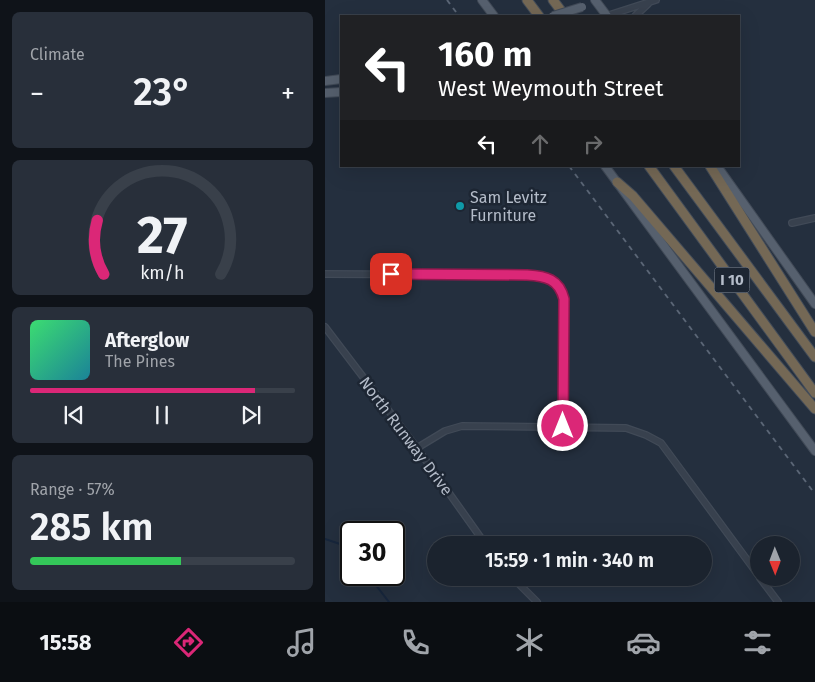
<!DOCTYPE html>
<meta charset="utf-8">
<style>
:root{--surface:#1b232e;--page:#282f3a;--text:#f1f3f6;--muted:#a0a4aa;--line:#39404a;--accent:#db2777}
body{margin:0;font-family:"Fira Sans",sans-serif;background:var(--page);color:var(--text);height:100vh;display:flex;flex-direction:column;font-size:19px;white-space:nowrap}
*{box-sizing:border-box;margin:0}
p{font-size:16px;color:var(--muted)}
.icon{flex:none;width:28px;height:28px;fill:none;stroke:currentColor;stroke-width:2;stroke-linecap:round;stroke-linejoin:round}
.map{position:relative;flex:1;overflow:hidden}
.drawer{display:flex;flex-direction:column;gap:12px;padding:12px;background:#0f1319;width:325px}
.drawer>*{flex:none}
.guide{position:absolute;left:15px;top:15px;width:400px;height:152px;border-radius:0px;box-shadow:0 5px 20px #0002,0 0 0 1px var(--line);background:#202124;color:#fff;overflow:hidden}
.needle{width:32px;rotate:179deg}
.fabs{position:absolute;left:425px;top:536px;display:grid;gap:10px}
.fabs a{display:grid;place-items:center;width:50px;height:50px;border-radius:50%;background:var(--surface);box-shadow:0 5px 20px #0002,0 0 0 1px var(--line);font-size:25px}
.speed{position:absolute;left:15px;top:521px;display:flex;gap:10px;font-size:25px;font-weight:700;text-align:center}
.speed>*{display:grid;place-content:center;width:65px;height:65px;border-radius:50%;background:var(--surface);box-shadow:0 5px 20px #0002,0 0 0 1px var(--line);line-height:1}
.speed .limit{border:2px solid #111;border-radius:8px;background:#fff;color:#111}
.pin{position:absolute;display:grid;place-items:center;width:42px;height:42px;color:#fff;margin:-21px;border-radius:10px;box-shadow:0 2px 8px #0006}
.me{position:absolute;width:55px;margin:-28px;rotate:0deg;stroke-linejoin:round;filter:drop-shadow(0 0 4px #0008)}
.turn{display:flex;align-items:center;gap:18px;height:105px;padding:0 15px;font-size:22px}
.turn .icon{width:65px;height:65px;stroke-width:2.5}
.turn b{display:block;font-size:35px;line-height:42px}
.lanes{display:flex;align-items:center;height:48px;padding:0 15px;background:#0003;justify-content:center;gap:25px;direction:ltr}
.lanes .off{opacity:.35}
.big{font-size:38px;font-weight:600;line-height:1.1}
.drawer .tile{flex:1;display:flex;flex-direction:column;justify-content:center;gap:8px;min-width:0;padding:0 18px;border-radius:8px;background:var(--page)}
.drawer .dial{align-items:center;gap:0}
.dial svg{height:130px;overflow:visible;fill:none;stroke:var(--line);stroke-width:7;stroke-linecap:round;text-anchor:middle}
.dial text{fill:var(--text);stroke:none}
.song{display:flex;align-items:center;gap:15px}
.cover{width:60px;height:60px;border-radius:8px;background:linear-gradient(135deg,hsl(140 70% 55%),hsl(190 70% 35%))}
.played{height:5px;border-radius:2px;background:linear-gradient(90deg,var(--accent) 85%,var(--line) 85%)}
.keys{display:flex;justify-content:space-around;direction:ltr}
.heat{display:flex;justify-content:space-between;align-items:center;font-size:28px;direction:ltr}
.charge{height:8px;border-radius:4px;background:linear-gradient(90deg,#34c759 57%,var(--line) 0)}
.trip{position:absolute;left:102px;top:536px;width:285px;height:50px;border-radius:25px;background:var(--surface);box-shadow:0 5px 20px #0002,0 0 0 1px var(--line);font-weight:600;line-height:50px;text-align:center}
.tab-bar{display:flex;height:80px;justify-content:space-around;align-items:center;background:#0b0e12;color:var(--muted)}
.tab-bar .icon{width:35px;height:35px}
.tab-bar .current{color:var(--accent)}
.tab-bar b{font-size:22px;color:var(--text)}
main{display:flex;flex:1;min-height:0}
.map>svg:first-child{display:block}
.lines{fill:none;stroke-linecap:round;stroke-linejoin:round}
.stream{stroke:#17263c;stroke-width:2}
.minor-casing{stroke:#414a57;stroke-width:8}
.major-casing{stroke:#414a57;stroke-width:10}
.highway-casing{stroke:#434c59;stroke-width:11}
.minor{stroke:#38414e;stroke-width:5.5}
.major{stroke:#56606e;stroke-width:8}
.highway{stroke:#746855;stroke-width:9}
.rail{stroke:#5a6575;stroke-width:2;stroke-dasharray:5 5;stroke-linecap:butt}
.major-bridge-casing{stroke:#414a57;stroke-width:10;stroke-linecap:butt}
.major-bridge{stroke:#56606e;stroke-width:8}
.route-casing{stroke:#8e194d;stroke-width:12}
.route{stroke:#db2777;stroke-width:9}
.culture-dot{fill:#0f9aa8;stroke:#1d2633;stroke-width:2}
.labels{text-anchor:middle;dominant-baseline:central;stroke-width:5;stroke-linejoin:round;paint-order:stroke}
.shield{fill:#1d2633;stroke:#878f9c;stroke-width:1}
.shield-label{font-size:15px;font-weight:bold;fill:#b4bcc9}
.poi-label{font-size:16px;fill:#b4bcc9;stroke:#1d2633;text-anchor:start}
.street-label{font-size:16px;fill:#b4bcc9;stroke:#1d2633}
</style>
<main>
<section class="drawer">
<div class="tile"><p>Climate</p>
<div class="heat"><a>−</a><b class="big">23°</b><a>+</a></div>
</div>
<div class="tile dial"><svg viewBox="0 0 100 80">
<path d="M14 69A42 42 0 1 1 86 69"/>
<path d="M14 69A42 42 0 0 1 10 36" stroke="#db2777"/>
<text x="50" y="56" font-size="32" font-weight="700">27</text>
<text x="50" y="72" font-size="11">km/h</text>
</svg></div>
<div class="tile">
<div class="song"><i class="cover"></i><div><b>Afterglow</b><p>The Pines</p></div></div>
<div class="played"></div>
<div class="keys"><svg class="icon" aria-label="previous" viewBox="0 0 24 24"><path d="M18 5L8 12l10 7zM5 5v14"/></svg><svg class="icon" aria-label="pause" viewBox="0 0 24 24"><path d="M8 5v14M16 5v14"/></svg><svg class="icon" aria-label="next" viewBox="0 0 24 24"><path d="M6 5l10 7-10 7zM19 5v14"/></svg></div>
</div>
<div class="tile"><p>Range · 57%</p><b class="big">285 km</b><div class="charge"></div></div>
</section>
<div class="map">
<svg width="490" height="602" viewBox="0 0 490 602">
<rect width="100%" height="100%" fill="#242f3e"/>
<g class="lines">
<path class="stream" d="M0,539L18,545L26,553
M43,575L64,602"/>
<g class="minor-casing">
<path id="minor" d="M281,16L331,0
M310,16L323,4
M467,223L490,218
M0,274L202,275C221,276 234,278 239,299L238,426
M0,327L92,448L161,545
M92,448L120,431L137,426L301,428L321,435L336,443L434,576
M188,578L212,602
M435,578L453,602"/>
</g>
<g class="major-casing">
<path id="major" d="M157,0L169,16
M270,0L282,16
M0,81L16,79
M0,93L16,92
M280,166L490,451
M392,166L490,304"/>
</g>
<g class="highway-casing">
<path id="highway" d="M202,0L214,16
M228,0L240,16
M324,166L490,393
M349,166L490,357
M385,166L490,332
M292,182L308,196L490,409"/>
</g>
<use href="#minor" class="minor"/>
<use href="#major" class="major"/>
<use href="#highway" class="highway"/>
<path class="rail" d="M122,0L134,16
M244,166L490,494"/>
<g class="major-bridge-casing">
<path id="major-bridge" d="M228,16L257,7"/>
</g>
<use href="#major-bridge" class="major-bridge"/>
</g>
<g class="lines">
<g class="route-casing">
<path id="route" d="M66,274L202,275C221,276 234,279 239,299L238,426"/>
</g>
<use href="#route" class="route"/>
</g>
<circle class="culture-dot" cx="135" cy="206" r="5"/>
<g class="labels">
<rect class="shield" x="389.5" y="267.5" width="35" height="25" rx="4"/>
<g class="shield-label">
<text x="407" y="280">I 10</text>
</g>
<g class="poi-label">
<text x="145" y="197">Sam Levitz<tspan x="145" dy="18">Furniture</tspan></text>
</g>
<g class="street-label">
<text transform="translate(81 436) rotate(53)">North Runway Drive</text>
</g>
</g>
</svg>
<div class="fabs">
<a><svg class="needle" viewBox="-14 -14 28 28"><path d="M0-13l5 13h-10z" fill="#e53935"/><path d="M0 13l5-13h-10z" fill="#a0a4aa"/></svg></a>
</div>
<div class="speed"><div class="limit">30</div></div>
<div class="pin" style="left:66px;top:274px;background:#d93025"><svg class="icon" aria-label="arrive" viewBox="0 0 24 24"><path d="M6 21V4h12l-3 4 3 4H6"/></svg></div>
<svg class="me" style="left:238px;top:426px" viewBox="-20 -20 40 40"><circle r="17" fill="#db2777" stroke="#fff" stroke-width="3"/><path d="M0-11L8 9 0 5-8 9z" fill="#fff"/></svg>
<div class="trip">15:59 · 1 min · 340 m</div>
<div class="guide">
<div class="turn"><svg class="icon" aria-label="left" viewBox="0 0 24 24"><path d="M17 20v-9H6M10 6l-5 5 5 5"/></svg><div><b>160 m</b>West Weymouth Street</div></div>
<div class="lanes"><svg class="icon" aria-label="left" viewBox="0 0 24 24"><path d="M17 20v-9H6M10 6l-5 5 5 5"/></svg><svg class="icon off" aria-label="ahead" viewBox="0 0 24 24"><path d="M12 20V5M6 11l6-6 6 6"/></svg><svg class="icon off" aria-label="right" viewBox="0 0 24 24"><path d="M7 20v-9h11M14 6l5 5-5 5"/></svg></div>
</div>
</div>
</main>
<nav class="tab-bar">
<b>15:58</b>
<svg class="icon current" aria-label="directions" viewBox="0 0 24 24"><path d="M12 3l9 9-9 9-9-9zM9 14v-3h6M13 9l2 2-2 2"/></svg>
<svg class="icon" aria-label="music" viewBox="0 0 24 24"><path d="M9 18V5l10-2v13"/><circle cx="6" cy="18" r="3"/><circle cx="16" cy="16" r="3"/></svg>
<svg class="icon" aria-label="phone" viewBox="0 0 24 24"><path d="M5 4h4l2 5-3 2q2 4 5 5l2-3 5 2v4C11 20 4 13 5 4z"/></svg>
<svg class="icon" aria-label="climate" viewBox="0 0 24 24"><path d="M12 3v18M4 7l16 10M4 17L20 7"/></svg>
<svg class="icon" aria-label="car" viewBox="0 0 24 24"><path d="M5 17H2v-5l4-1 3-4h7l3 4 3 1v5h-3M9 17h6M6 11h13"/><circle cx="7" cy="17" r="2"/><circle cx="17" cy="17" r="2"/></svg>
<svg class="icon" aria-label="filters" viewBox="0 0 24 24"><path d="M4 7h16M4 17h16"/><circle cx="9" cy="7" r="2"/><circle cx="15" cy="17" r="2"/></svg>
</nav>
